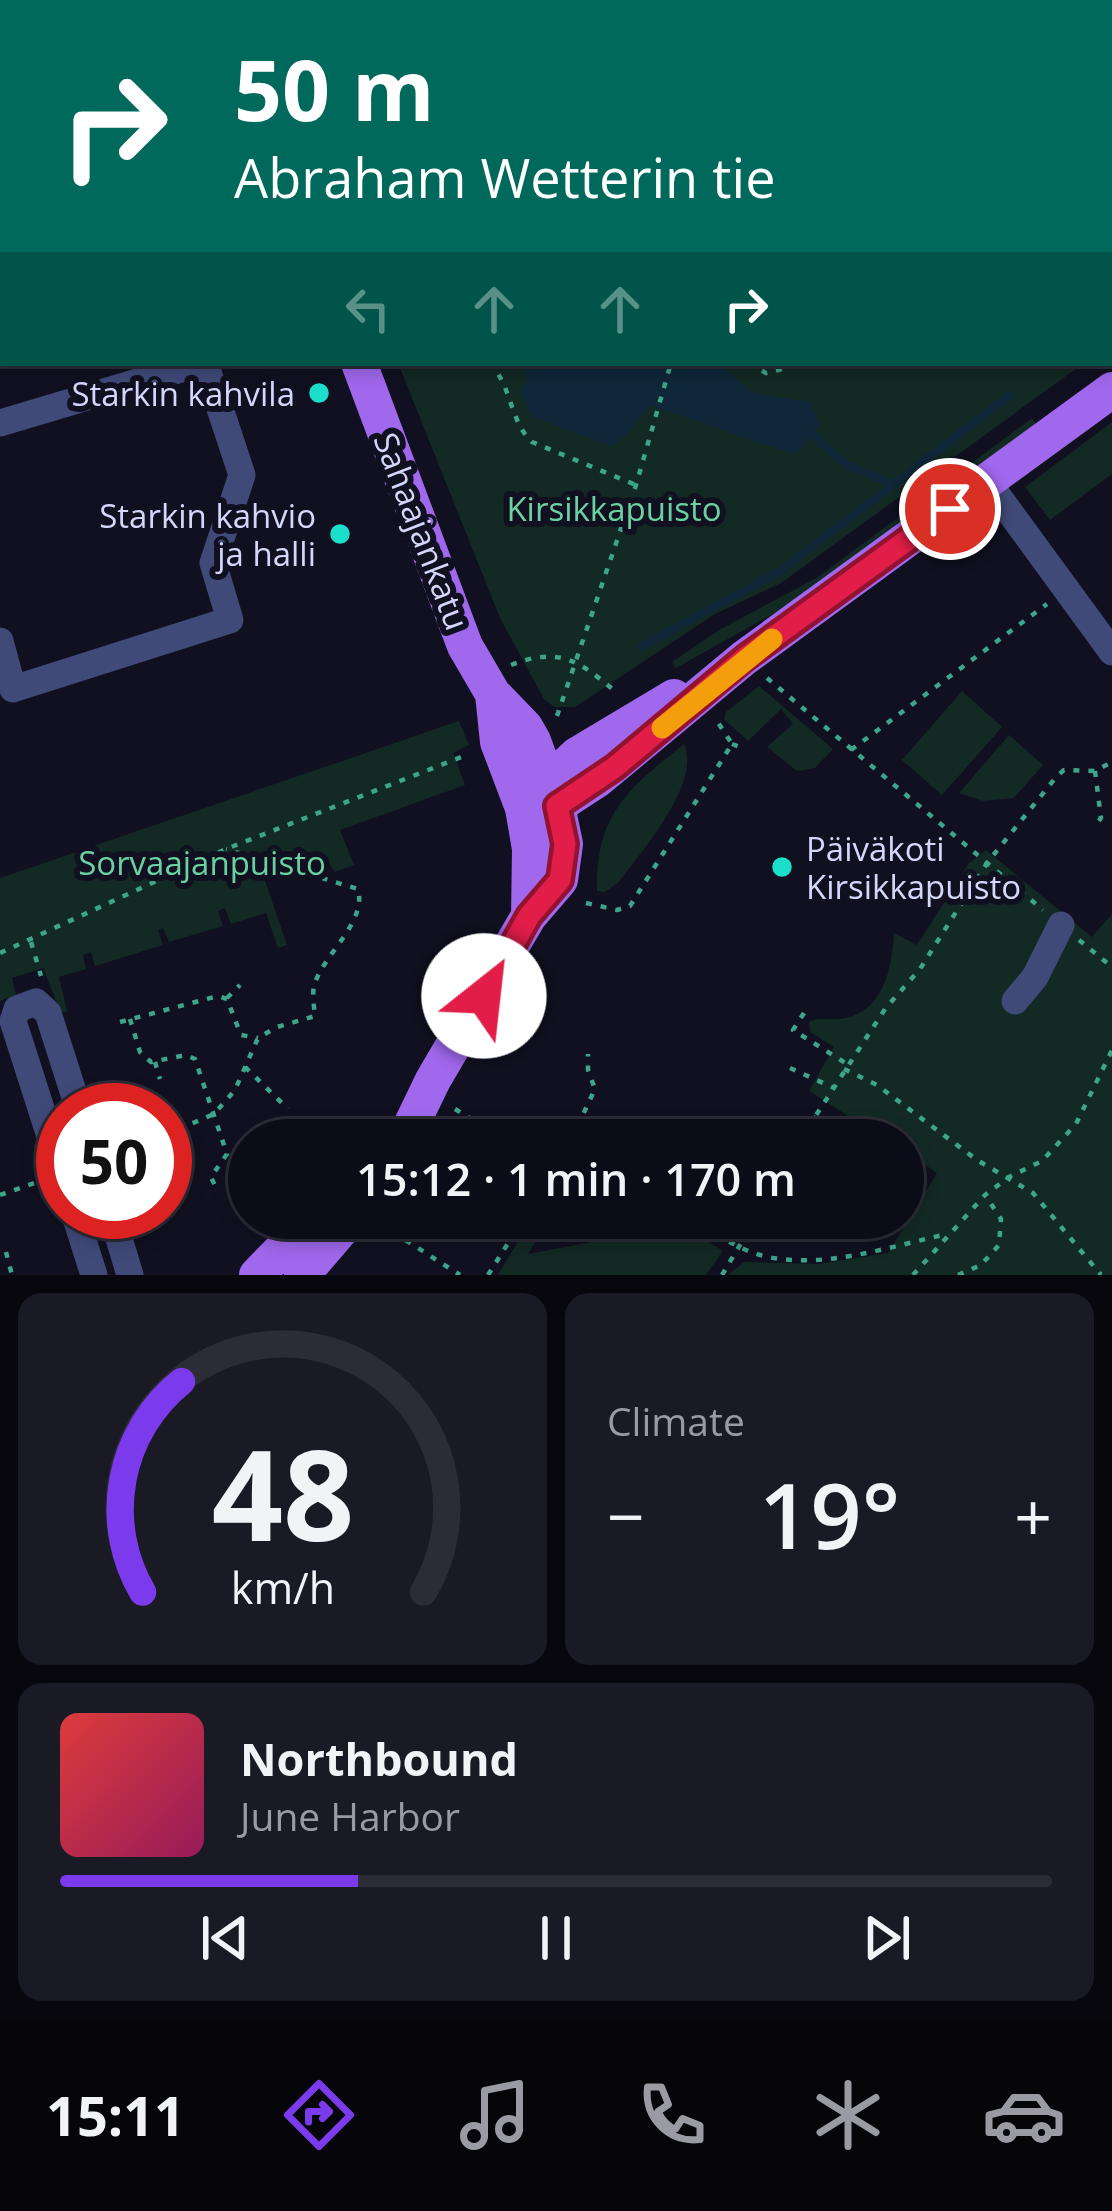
<!DOCTYPE html>
<meta charset="utf-8">
<style>
:root{--surface:#0c0c18;--page:#1a1a25;--text:#f1f3f6;--muted:#9a9ba2;--line:#2c2c37;--accent:#7c3aed}
body{margin:0;font-family:"Open Sans",sans-serif;background:var(--page);color:var(--text);height:100vh;display:flex;flex-direction:column;font-size:45px;white-space:nowrap}
*{box-sizing:border-box;margin:0}
p{font-size:39px;color:var(--muted)}
.icon{flex:none;width:66px;height:66px;fill:none;stroke:currentColor;stroke-width:2;stroke-linecap:round;stroke-linejoin:round}
.map{position:relative;height:1275px;overflow:hidden}
.sheet{display:flex;flex-direction:column;gap:18px;padding:18px;background:#07070d;flex:1}
.sheet>*{flex:none}
.guide{position:absolute;left:0px;top:0px;width:1113px;height:366px;box-shadow:0 6px 18px #0003,0 0 0 3px var(--line);background:#00695c;color:#fff;overflow:hidden}
.speed{position:absolute;left:36px;top:1083px;display:flex;gap:24px;font-size:60px;font-weight:700;text-align:center}
.speed>*{display:grid;place-content:center;width:156px;height:156px;border-radius:50%;background:var(--surface);box-shadow:0 6px 18px #0003,0 0 0 3px var(--line);line-height:1}
.speed .limit{border:18px solid #d22;background:#fff;color:#111}
.pin{position:absolute;display:grid;place-items:center;width:102px;height:102px;color:#fff;margin:-51px;border:6px solid #fff;border-radius:50%;box-shadow:0 3px 12px #0007}
.me{position:absolute;width:132px;margin:-66px;rotate:29deg;stroke-linejoin:round;filter:drop-shadow(0 0 9px #0008)}
.turn{display:flex;align-items:center;gap:42px;height:252px;padding:0 36px;font-size:54px}
.turn .icon{width:156px;height:156px;stroke-width:2.5}
.turn b{display:block;font-size:84px;line-height:102px}
.lanes{display:flex;align-items:center;height:114px;padding:0 36px;background:#0003;justify-content:center;gap:60px;direction:ltr}
.lanes .off{opacity:.35}
.big{font-size:90px;font-weight:600;line-height:1.1}
.sheet .tile{flex:1;display:flex;flex-direction:column;justify-content:center;gap:18px;min-width:0;padding:0 42px;border-radius:24px;background:var(--page)}
.sheet .dial{align-items:center;gap:0}
.dial svg{height:312px;overflow:visible;fill:none;stroke:var(--line);stroke-width:7;stroke-linecap:round;text-anchor:middle}
.dial text{fill:var(--text);stroke:none}
.song{display:flex;align-items:center;gap:36px}
.cover{width:144px;height:144px;border-radius:18px;background:linear-gradient(135deg,hsl(0 70% 55%),hsl(330 70% 35%))}
.played{height:12px;border-radius:6px;background:linear-gradient(90deg,var(--accent) 30%,var(--line) 30%)}
.keys{display:flex;justify-content:space-around;direction:ltr}
.heat{display:flex;justify-content:space-between;align-items:center;font-size:66px;direction:ltr}
.sheet .tiles{flex:1;display:grid;gap:18px;grid-template-columns:1fr 1fr}
.tile:last-child{grid-column:span 2}
.trip{position:absolute;left:228px;top:1119px;width:696px;height:120px;border-radius:60px;background:var(--surface);box-shadow:0 6px 18px #0003,0 0 0 3px var(--line);font-weight:600;line-height:120px;text-align:center}
.dock{display:flex;height:192px;justify-content:space-around;align-items:center;background:#05050a;color:var(--muted)}
.dock .icon{width:84px;height:84px}
.dock .current{color:var(--accent)}
.dock b{font-size:54px;color:var(--text)}
.map>svg:first-child{display:block}
.green{fill:#132924}
.water{fill:#0f2739}
.lines{fill:none;stroke-linecap:round;stroke-linejoin:round}
.stream{stroke:#0f2739;stroke-width:8}
.path{stroke:#3ca58a;stroke-width:4.5;stroke-dasharray:6 9;stroke-linecap:butt}
.minor{stroke:#404a79;stroke-width:27}
.major{stroke:#a068ed;stroke-width:36}
.route-casing{stroke:#92132f;stroke-width:30}
.route{stroke:#e11d48;stroke-width:21}
.slow{stroke:#f59e0b;stroke-width:21}
.poi-dot{fill:#1bdfcb;stroke:#101020;stroke-width:4.5}
.labels{text-anchor:middle;dominant-baseline:central;stroke-width:12;stroke-linejoin:round;paint-order:stroke}
.poi-label{font-size:33px;fill:#d4d7fa;stroke:#101020;text-anchor:end}
.park-label{font-size:33px;fill:#69d1a2;stroke:#101020}
.street-label{font-size:33px;fill:#d4d7fa;stroke:#101020}
</style>
<div class="map">
<svg width="1112" height="1275" viewBox="0 0 1112 1275">
<rect width="100%" height="100%" fill="#101020"/>
<path class="green" d="M257,0H1011L1012,3H258Z
M398,363H1084L781,583L715,614L575,707H554L544,699L500,618Z
M1032,418L1036,424L796,601L676,668L672,662L719,630L818,577Z
M1112,422V474L1050,520L1025,487Z
M759,686L833,749L815,768L797,771L767,747L793,724L781,709L748,741L724,719L726,712Z
M962,691L1002,727L942,795L902,760Z
M459,721L469,745L453,753L465,785L340,830L354,865L335,872L327,861L308,864C287,845 285,850 258,860L287,945L278,948L266,913L231,924L225,908L218,911L223,926L169,942L163,928L158,930L163,945L95,966L91,952L83,955L86,969L59,977L67,1011L61,1013L43,968L12,978L16,995L0,1001V878Z
M1009,735L1043,765L1014,798L983,801L959,793Z
M684,744C702,782 642,851 619,882L605,892L597,891C595,814 629,788 684,744Z
M986,850L1092,937L1112,914V1275H728L744,1262L819,1264L888,1253L937,1173L903,1150V1140H886L809,1091L834,1047L810,1032L809,1022C820,1016 832,1021 846,1018C885,1009 892,966 894,933L917,945L969,863Z
M532,1218H550L528,1254L597,1241L657,1218H672L723,1251L706,1275H498Z"/>
<path class="water" d="M522,363H717L753,393L811,402L820,425L796,454C746,441 699,419 650,406L622,439L611,446L531,416L520,389L527,380Z"/>
<g class="lines">
<path class="stream" d="M294,0L295,3
M805,428L845,464L894,485
M642,646L779,572L1009,396"/>
<path class="path" d="M410,0L411,3
M943,0L944,3
M489,363C512,384 509,421 532,442L636,485
M749,363L766,373L807,363
M511,665C560,646 579,661 616,692
M767,678L1043,910
M557,716L636,485L671,363
M732,744L743,748
M851,750L1047,604
M1095,771L1101,818L1098,822
M586,903L617,910L630,906L732,744L717,721
M1079,940L1112,967
M31,942L41,976
M0,953L226,849L469,754
M227,998L240,985
M804,1013L793,1030L847,1064
M510,1015L532,1027
M130,1019L140,1052L151,1062L186,1055L195,1059L227,1154L211,1177L218,1192
M120,1022L218,996L227,999L241,1035L258,1038
M155,1062L160,1079
M245,1067L288,1109
M790,1068L832,1087
M844,1069L877,1085L977,1160L1033,1193L1101,1275
M455,1109L473,1120
M813,1117L848,1140
M165,1135L214,1114L235,1090L258,1038L277,1027L315,1016C314,1006 312,995 314,986C323,954 367,923 358,889L226,849
M571,1140L595,1089L588,1070V1054
M800,1140L885,1009L920,969L987,863L1057,776L1064,770L1095,771L1112,762
M0,1195L40,1181
M691,1218C715,1233 739,1251 768,1257C828,1269 890,1246 948,1234
M393,1232L460,1275
M6,1252L12,1275
M488,1275L524,1218
M722,1275L756,1218
M913,1275L985,1195L1009,1177L1042,1161L1076,1124L1112,1050
M958,1275L981,1265L999,1245L1001,1219L985,1195"/>
<path class="minor" d="M627,0L629,3
M593,3L595,0
M702,3V0
M0,423L201,363
M987,481L1112,652
M0,641L13,689L230,620L213,563L242,475L205,363
M1015,1001L1035,977L1061,925
M63,1177L13,1021L17,1009L36,1002L48,1013L79,1110
M74,1212L94,1275
M111,1212L130,1275"/>
<path class="major" d="M219,0L220,3
M359,363L465,646L493,694L525,727L533,741L557,806L565,844L560,880L529,916L433,1080L404,1140
M493,694L498,742L523,808L530,849L529,916
M533,796L577,755L674,697
M523,808L557,806L597,780L744,658L1112,390
M257,1275L313,1218
M302,1275L351,1218"/>
</g>
<g class="lines">
<g class="route-casing">
<path id="route" d="M484,996L529,916L560,880L565,844L557,806L615,767L745,658L950,509"/>
</g>
<use href="#route" class="route"/>
<path class="slow" d="M662,728L772,639"/>
</g>
<g class="poi-dot">
<circle cx="319" cy="393" r="12"/>
<circle cx="340" cy="534" r="12"/>
<circle cx="782" cy="867" r="12"/>
</g>
<g class="labels">
<g class="poi-label">
<text x="295" y="393">Starkin kahvila</text>
<text x="316" y="515">Starkin kahvio<tspan x="316" dy="38">ja halli</tspan></text>
<text x="806" y="848" text-anchor="start">Päiväkoti<tspan x="806" dy="38">Kirsikkapuisto</tspan></text>
</g>
<g class="park-label">
<text x="614" y="508">Kirsikkapuisto</text>
<text x="202" y="862">Sorvaajanpuisto</text>
</g>
<g class="street-label">
<text transform="translate(422 531) rotate(69)">Sahaajankatu</text>
</g>
</g>
</svg>
<div class="speed"><div class="limit">50</div></div>
<div class="pin" style="left:950px;top:509px;background:#d93025"><svg class="icon" aria-label="arrive" viewBox="0 0 24 24"><path d="M6 21V4h12l-3 4 3 4H6"/></svg></div>
<svg class="me" style="left:484px;top:996px" viewBox="-20 -20 40 40"><circle r="19" fill="#fff"/><path d="M0-13L10 11 0 6-10 11z" fill="#e11d48"/></svg>
<div class="trip">15:12 · 1 min · 170 m</div>
<div class="guide">
<div class="turn"><svg class="icon" aria-label="right" viewBox="0 0 24 24"><path d="M7 20v-9h11M14 6l5 5-5 5"/></svg><div><b>50 m</b>Abraham Wetterin tie</div></div>
<div class="lanes"><svg class="icon off" aria-label="left" viewBox="0 0 24 24"><path d="M17 20v-9H6M10 6l-5 5 5 5"/></svg><svg class="icon off" aria-label="ahead" viewBox="0 0 24 24"><path d="M12 20V5M6 11l6-6 6 6"/></svg><svg class="icon off" aria-label="ahead" viewBox="0 0 24 24"><path d="M12 20V5M6 11l6-6 6 6"/></svg><svg class="icon" aria-label="right" viewBox="0 0 24 24"><path d="M7 20v-9h11M14 6l5 5-5 5"/></svg></div>
</div>
</div>
<section class="sheet">
<div class="tiles">
<div class="tile dial"><svg viewBox="0 0 100 80">
<path d="M14 69A42 42 0 1 1 86 69"/>
<path d="M14 69A42 42 0 0 1 24 15" stroke="#7c3aed"/>
<text x="50" y="56" font-size="32" font-weight="700">48</text>
<text x="50" y="72" font-size="11">km/h</text>
</svg></div>
<div class="tile"><p>Climate</p>
<div class="heat"><a>−</a><b class="big">19°</b><a>+</a></div>
</div>
<div class="tile">
<div class="song"><i class="cover"></i><div><b>Northbound</b><p>June Harbor</p></div></div>
<div class="played"></div>
<div class="keys"><svg class="icon" aria-label="previous" viewBox="0 0 24 24"><path d="M18 5L8 12l10 7zM5 5v14"/></svg><svg class="icon" aria-label="pause" viewBox="0 0 24 24"><path d="M8 5v14M16 5v14"/></svg><svg class="icon" aria-label="next" viewBox="0 0 24 24"><path d="M6 5l10 7-10 7zM19 5v14"/></svg></div>
</div>
</div>
</section>
<nav class="dock">
<b>15:11</b>
<svg class="icon current" aria-label="directions" viewBox="0 0 24 24"><path d="M12 3l9 9-9 9-9-9zM9 14v-3h6M13 9l2 2-2 2"/></svg>
<svg class="icon" aria-label="music" viewBox="0 0 24 24"><path d="M9 18V5l10-2v13"/><circle cx="6" cy="18" r="3"/><circle cx="16" cy="16" r="3"/></svg>
<svg class="icon" aria-label="phone" viewBox="0 0 24 24"><path d="M5 4h4l2 5-3 2q2 4 5 5l2-3 5 2v4C11 20 4 13 5 4z"/></svg>
<svg class="icon" aria-label="climate" viewBox="0 0 24 24"><path d="M12 3v18M4 7l16 10M4 17L20 7"/></svg>
<svg class="icon" aria-label="car" viewBox="0 0 24 24"><path d="M5 17H2v-5l4-1 3-4h7l3 4 3 1v5h-3M9 17h6M6 11h13"/><circle cx="7" cy="17" r="2"/><circle cx="17" cy="17" r="2"/></svg>
</nav>
